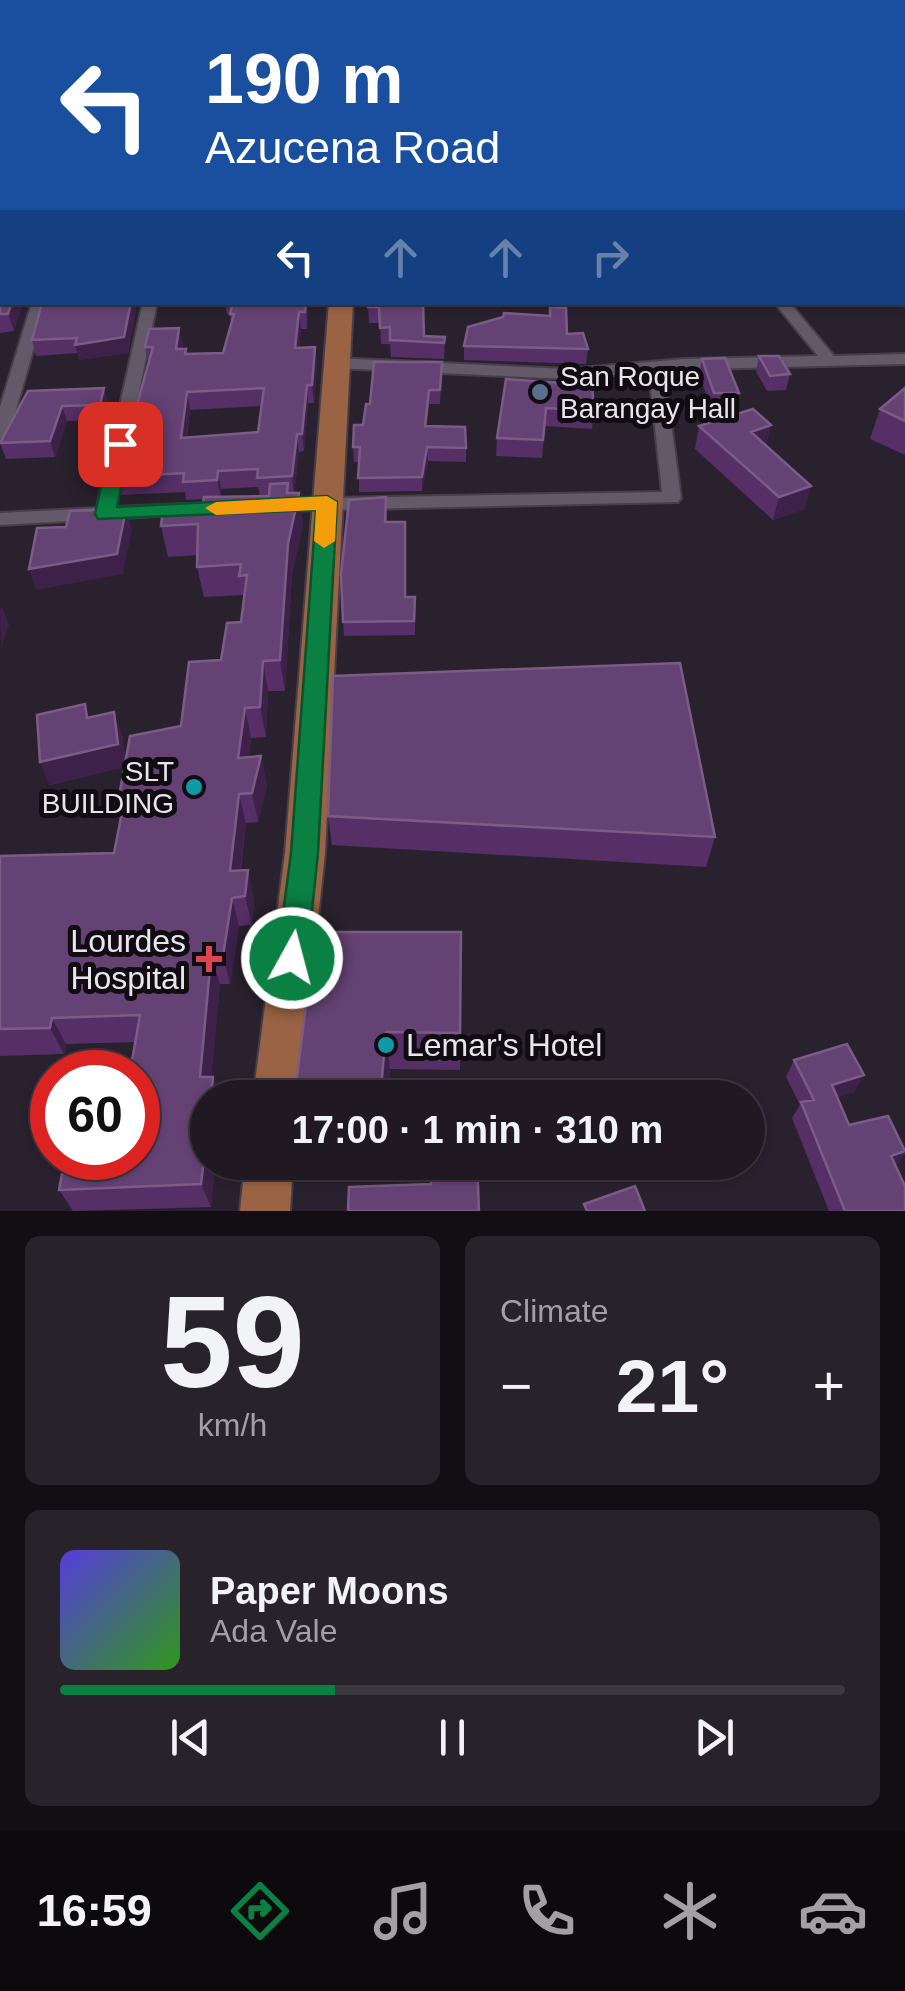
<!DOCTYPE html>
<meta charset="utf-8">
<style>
:root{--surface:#201922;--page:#28222a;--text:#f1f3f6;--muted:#a2a0a5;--line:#3d3840;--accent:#0b8043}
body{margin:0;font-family:Arial,sans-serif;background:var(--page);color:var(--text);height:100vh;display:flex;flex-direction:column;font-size:38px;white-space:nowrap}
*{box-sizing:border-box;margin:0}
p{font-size:32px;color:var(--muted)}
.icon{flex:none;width:55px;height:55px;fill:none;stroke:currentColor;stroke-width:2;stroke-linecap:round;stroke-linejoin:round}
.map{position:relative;height:1211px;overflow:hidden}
.drawer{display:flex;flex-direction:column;gap:25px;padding:25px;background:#120e13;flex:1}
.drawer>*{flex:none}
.hud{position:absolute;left:0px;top:0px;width:905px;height:305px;box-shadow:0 2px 8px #0004,0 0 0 2px var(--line);background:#1a4fa0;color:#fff;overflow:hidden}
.speed{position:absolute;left:30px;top:1050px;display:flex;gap:20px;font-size:50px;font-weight:700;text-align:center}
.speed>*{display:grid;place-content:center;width:130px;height:130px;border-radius:50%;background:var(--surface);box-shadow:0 2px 8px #0004,0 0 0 2px var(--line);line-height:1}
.speed .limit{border:15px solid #d22;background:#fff;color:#111}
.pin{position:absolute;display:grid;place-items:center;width:85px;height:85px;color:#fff;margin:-42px;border-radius:20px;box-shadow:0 5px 15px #0006}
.me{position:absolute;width:110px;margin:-55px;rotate:7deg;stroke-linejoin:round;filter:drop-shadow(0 0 8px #0008)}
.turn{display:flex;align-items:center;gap:35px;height:210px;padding:0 40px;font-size:45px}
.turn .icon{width:130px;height:130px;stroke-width:2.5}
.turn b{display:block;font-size:70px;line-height:85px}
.lanes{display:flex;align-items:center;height:95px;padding:0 40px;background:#0003;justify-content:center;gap:50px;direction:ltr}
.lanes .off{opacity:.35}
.big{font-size:75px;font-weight:700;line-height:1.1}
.drawer .tile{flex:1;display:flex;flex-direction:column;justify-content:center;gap:15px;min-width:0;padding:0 35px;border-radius:15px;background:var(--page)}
.drawer .dial{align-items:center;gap:0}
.dial b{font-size:130px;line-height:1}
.song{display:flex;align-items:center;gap:30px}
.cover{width:120px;height:120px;border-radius:15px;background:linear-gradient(135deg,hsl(250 70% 55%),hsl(110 70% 35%))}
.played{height:10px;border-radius:5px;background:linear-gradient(90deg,var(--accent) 35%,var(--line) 35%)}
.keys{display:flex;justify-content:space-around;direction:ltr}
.heat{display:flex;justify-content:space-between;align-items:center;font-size:55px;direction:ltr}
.drawer .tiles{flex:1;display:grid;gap:25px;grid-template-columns:1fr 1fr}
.tile:last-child{grid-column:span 2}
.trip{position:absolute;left:190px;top:1080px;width:575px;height:100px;border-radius:50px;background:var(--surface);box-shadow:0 2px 8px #0004,0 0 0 2px var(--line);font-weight:700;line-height:100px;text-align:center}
.menu{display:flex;height:160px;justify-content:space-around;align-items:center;background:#0d0a0e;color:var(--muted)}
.menu .icon{width:70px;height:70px}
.menu .on{color:var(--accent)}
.menu b{font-size:45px;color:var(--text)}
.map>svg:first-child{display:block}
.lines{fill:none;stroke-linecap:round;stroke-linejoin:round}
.minor-casing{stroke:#463e49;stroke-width:4}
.tertiary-casing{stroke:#463e49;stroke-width:4}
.primary-casing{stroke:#463e49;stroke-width:4}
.minor{fill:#635968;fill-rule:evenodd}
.tertiary{fill:#635968;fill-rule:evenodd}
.primary{fill:#996344;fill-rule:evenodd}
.wall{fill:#552f65;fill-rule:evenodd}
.shaded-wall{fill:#3d2149}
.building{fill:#654274;stroke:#7a5c86;stroke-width:2.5;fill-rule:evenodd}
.route{fill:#0b8043;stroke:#07532c;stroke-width:2.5}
.slow{fill:#f59e0b}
.service-dot{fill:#5c6f8a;stroke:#100c12;stroke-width:4}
.culture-dot{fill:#0f9aa8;stroke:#100c12;stroke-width:4}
.health-dot{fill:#e0444e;stroke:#100c12;stroke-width:4}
.labels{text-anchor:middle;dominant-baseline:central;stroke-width:10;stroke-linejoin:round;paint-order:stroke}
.poi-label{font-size:28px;fill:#eae4ec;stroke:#100c12;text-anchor:start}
.near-poi-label{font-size:32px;fill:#eae4ec;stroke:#100c12;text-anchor:end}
</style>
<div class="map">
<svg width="905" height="1211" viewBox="0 0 905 1211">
<rect width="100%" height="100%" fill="#2a212e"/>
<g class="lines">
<g class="minor-casing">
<path id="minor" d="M902,133H905V141L902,140Z
M902,174H905V182H902Z
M32,302H47L9,434L0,439V407Z
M143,302H157L116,507L186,504L192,506L195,510L192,514L0,525V513L97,508Z
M774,302H789L834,356L905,354V364L664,370L681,498L678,502L275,511L266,505L275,499L662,492L649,372L568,379L335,368L327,363L335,358L568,369L683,359L818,356Z"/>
</g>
<g class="tertiary-casing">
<path id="tertiary" d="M902,53H905V61H902Z"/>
</g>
<g class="primary-casing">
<path id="primary" d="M234,0H260L262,2H236Z
M329,302H353L325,853L299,1098H253L285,853Z
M245,1162H293L290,1211H240Z"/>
</g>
<use href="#minor" class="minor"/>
<use href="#tertiary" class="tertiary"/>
<use href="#primary" class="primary"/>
</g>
<path class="wall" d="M0,258L23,302L14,331L0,333Z
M52,302H137L128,353L79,360L78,353L36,356L32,340Z
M225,302H308L307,329H301L299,348L315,347L317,365L314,403H308L304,451L299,452L294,493L303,524L292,574L285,691H268L266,737L251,738L249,758L261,756L267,786L258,822L246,823L241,870L254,899L252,925L239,926L230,984H220L211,1077H213L220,1098H208V1162H215L211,1207L73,1211L59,1190L138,1158L136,1042L66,1044L64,1054L0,1056V856L114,853L122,814L118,802L124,767L50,785L40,762L90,717L122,735L125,762L181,726L221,660L241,622L243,600V595L204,597L197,567L198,555L168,557L161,526L202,508L204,499L186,500L185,492L122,495L118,477L149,458L152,440L136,441L132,423L148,363L145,347L183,345L182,349H186L187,354L223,353L231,324L230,314H227ZM262,406L258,432L187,437L190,410ZM258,487L260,496L221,497V489Z
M368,302H423L424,336L445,337L444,359L391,357L390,344H381L380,323H369Z
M567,334L588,349L586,364L464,360V346Z
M759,356L790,374L786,390L767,391L756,371Z
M702,359L739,393L735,408H711L699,374Z
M442,362L440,404H429L427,426L466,448V462L428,461L422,491L359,492V462H354L353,447L370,404Z
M506,379L594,411L592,429L545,426L542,458L496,456L497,438Z
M104,388L108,404L104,420L67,421L55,457L6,459L0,443L28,391Z
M905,388V455L870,439L880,409Z
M699,426L766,446L811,486L804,509L773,520L695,449Z
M387,511V522L406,597H415V635L344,636L343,622Z
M328,816L715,837L706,867L332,845Z
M461,932L460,1070L390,1069L387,1098H299L296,1085Z
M794,1060L864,1075L854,1092L837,1097L849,1125L905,1153L896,1165L905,1211H829L792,1118L800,1105L786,1077Z"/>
<path class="shaded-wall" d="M12,302H23L14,331L8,314Z
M131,302H137L128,353L79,360L75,345Z
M306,302H308V310L307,329Z
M299,312L301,329L297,365L295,348Z
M179,328L183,345L180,366L176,349Z
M315,347L317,365L314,403L312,385Z
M307,385L308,403L304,451L302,434Z
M104,388L108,404L104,420L100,405Z
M187,392L190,410L184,456L181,438Z
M62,406L67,421L55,457L50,441Z
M771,425L766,448L751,432Z
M297,434L299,452L294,494L292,476Z
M427,447L428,461L422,491V477Z
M218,471L221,489V498L217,480Z
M811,486L804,509L773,520L779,497Z
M299,493L303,524L292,574L285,691L280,660L288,544Z
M126,509L132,530L123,574L36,590L29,569Z
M2,606L9,625L1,648L0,610Z
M263,661L268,691L266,737L260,707Z
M245,708L251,738L245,788L238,758Z
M114,712L122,735L126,767L50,785L40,762Z
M261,756L267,786L258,822L252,793Z
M239,794L246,823L237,900L230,871Z
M248,870L254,899L252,925L245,896Z
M232,898L239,926L230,984L223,956Z
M211,957L220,984L210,1098L200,1077Z
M52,1018L66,1044L64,1054L50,1028Z
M386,1032L390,1069L387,1098H382L381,1089Z
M864,1075L854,1092L823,1102L832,1085Z
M213,1077L220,1098H211Z
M208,1127V1162H215L211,1207L201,1184Z
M905,1153L894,1167L891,1156Z"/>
<path class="building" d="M905,147V159L902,166V148Z
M0,258H2V302H12L8,314H0Z
M52,302H131L124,337L75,345L77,338L32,340L42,303Z
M233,302H306L305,312H299L295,348L315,347L312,385H307L302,434H297L292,476L257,478L258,469L218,471L217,480L183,482L184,473L118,477L149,458L155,422L132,423L153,347H145L149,329L179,328L176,349H186L185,354L223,353L234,314H230ZM264,388L258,432L181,438L187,392Z
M368,302H423L424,336L445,337L444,343L390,340V327L380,328L379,307H368Z
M550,307L566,308L567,334L583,333L588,349L464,346L468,327L503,317L504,313L550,316Z
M759,356H779L790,374L770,376Z
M725,358L739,393H714L702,359Z
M374,362H442L440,390H429L425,426L465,427L466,448L427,447L422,477L358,478L360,447H353L354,425H363L366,404H370Z
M506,379L592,385L594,411L546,408L543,440L497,438Z
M104,388L100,405L62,406L50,441L0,443L28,391Z
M905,388V421L880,409Z
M753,409L771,425L751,432L811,486L779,497L699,426Z
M288,483L287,493H299L288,544L280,660L263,661L260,707L245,708L238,758L261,756L252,793L239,794L230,871L248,870L245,896L232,898L223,956L211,957L200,1077H213L211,1098H208V1127L201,1184L59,1190L65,1158H138V1072H130L140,1015L52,1018L50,1028L0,1029V856L114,853L124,802H118L130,736L181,726L189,662L221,660L227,623L241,622L247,575L239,576L241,564L197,567L198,524L161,526L163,510L202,508L204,497L269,496L270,484Z
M386,497L385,522H405V597H415L414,621L343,622L341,574L349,500Z
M126,509L117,554L29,569L37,528L66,527L70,511Z
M680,663L715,837L328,816L333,676Z
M85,704L87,718L114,712L118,744L40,762L37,715Z
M315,932H461L460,1033L386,1032L381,1089L296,1085Z
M847,1044L864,1075L832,1085L849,1125L888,1116L905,1151L891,1156L905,1186V1211H845L801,1102L814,1100L794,1060Z
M431,1162H477L479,1211H348L349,1187L431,1184Z
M635,1186L645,1211H587L584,1204Z"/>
<path class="route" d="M120,438L130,444L117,507L327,496L337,502L318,853L307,958L303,968L292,972L282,968L277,958L291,853L316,510L98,519L95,514L110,444Z"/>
<path class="slow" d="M327,496L337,502L335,541L324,548L314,541L316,510L216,515L205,508L216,502Z"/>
<circle class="service-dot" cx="540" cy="392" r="10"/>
<g class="culture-dot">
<circle cx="194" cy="787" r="10"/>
<circle cx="386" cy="1045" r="10"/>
</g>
<path class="health-dot" d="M204 944h10v10h10v10h-10v10h-10v-10h-10v-10h10z"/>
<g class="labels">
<g class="poi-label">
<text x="560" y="376">San Roque<tspan x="560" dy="32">Barangay Hall</tspan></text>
<text x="174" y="771" text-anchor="end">SLT<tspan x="174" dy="32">BUILDING</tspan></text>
</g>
<g class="near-poi-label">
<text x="186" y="941">Lourdes<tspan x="186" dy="37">Hospital</tspan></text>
<text x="406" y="1045" text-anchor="start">Lemar's Hotel</text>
</g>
</g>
</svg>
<div class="speed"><div class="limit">60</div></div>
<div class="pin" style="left:120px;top:444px;background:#d93025"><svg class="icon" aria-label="arrive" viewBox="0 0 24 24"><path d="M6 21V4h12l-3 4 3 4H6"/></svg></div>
<svg class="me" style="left:292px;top:958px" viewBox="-20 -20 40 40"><circle r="17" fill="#0b8043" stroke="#fff" stroke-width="3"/><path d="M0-11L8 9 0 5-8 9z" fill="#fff"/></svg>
<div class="trip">17:00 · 1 min · 310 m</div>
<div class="hud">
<div class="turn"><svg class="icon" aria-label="left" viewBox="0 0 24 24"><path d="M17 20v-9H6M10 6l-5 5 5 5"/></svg><div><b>190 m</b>Azucena Road</div></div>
<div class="lanes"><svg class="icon" aria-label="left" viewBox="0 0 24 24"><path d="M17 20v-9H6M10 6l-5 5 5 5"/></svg><svg class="icon off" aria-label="ahead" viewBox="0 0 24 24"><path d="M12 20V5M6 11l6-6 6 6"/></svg><svg class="icon off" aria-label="ahead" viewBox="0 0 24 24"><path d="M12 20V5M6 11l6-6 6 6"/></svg><svg class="icon off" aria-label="right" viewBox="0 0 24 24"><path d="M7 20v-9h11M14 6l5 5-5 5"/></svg></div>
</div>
</div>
<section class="drawer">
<div class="tiles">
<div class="tile dial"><b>59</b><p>km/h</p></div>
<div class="tile"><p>Climate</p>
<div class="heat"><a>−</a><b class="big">21°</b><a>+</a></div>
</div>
<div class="tile">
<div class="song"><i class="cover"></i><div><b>Paper Moons</b><p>Ada Vale</p></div></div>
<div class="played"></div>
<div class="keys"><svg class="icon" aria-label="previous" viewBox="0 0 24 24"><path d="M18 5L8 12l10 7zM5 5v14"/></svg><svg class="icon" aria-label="pause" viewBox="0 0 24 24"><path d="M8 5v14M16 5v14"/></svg><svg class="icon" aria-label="next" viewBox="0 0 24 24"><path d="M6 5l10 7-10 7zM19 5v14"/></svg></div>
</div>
</div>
</section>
<nav class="menu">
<b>16:59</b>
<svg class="icon on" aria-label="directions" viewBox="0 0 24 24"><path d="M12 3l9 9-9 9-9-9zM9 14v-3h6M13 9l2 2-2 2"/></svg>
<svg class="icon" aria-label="music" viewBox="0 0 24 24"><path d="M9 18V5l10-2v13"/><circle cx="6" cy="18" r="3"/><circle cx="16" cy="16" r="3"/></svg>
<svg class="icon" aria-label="phone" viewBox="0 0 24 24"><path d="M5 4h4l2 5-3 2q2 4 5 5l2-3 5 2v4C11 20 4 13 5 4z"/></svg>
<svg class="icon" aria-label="climate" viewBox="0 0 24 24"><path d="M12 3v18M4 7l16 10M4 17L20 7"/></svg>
<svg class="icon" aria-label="car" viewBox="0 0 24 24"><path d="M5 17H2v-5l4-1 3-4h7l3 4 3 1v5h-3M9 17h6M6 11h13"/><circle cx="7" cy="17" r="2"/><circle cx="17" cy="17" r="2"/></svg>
</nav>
